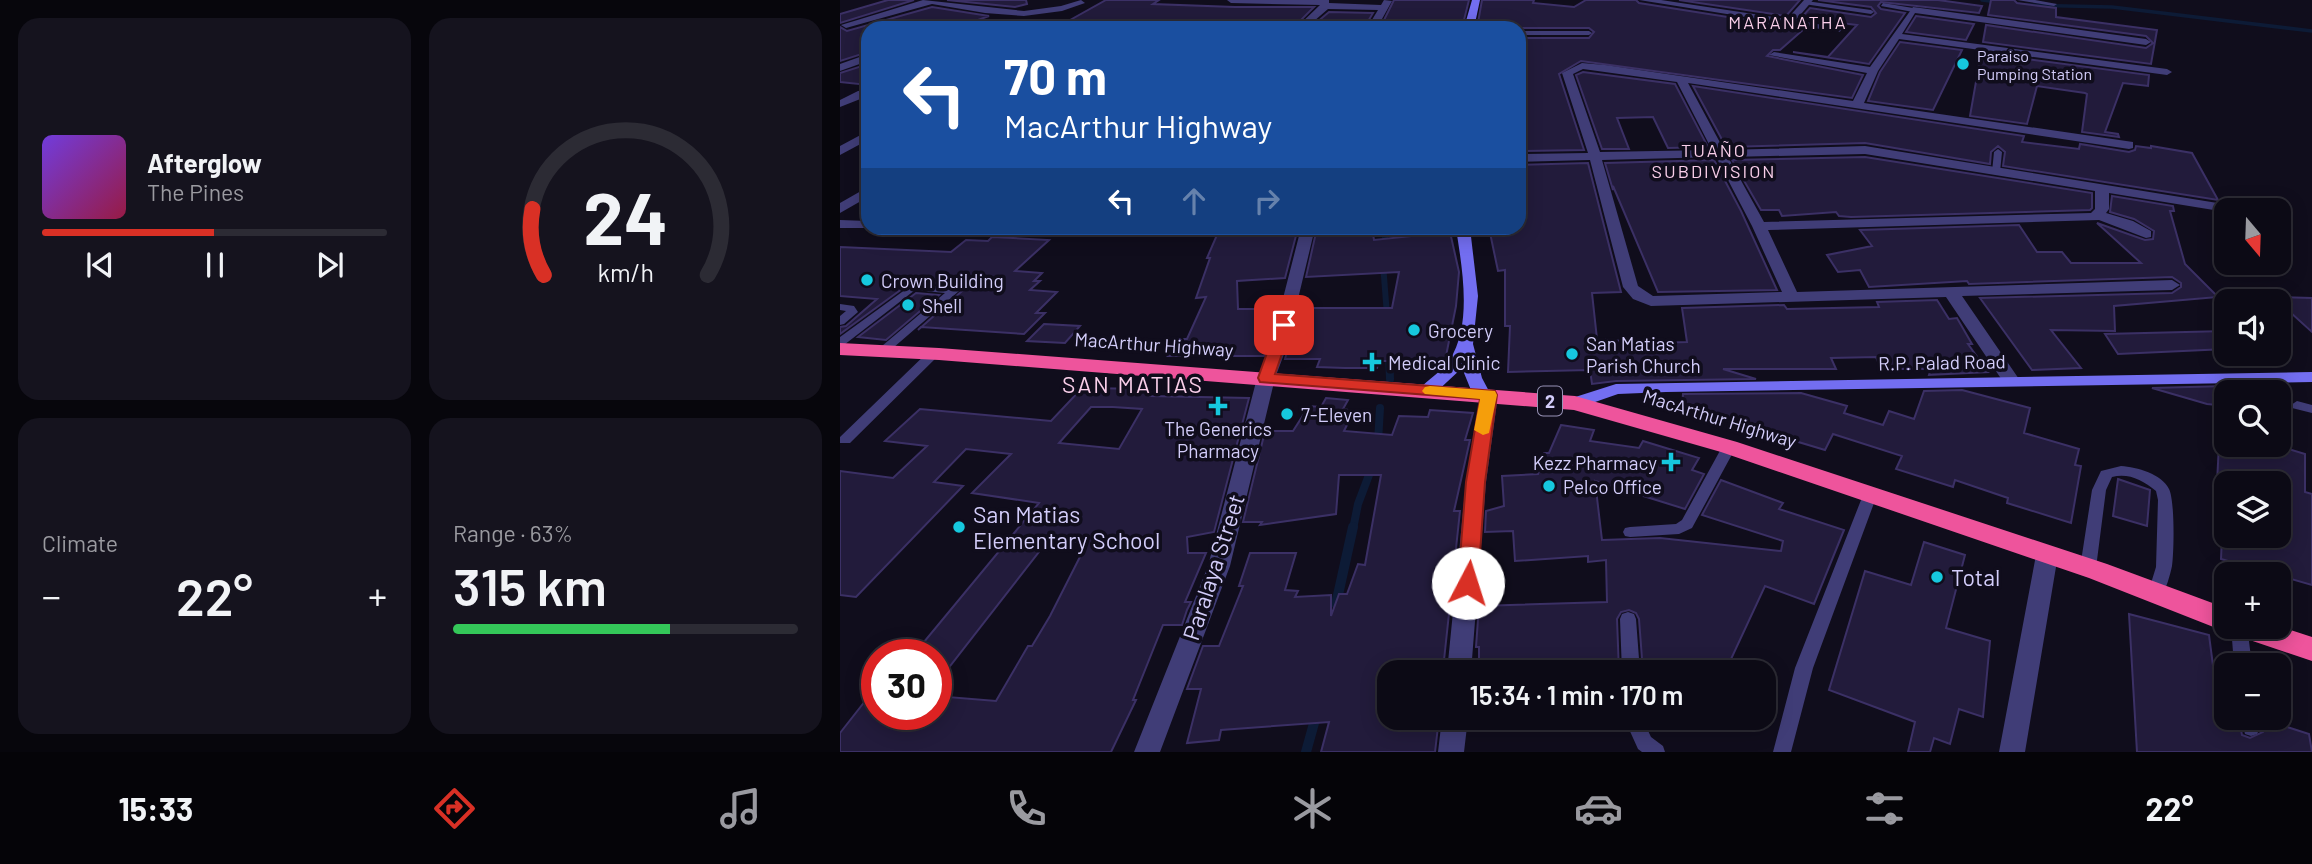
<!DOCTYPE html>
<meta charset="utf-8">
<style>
:root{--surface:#0c0a15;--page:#15131e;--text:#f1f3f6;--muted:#9a9aa0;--line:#2c2b34;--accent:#d93025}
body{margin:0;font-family:Barlow,sans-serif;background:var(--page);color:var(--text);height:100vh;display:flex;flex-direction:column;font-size:26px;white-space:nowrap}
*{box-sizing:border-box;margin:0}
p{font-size:23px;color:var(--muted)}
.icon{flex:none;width:38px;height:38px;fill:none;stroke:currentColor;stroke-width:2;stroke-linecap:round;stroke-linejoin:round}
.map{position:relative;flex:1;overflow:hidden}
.sheet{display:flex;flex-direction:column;gap:18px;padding:18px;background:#07060c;width:840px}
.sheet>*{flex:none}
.top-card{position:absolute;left:21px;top:21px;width:665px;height:214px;border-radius:21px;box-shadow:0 4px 18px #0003,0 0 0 2px var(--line);background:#1a4fa0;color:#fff;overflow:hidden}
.needle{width:46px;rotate:161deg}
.buttons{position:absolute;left:1374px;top:198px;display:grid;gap:14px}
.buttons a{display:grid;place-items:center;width:77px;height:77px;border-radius:14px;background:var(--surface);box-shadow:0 4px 18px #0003,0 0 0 2px var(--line);font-size:35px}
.speed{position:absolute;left:21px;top:639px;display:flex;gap:14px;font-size:35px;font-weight:700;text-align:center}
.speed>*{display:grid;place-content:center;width:91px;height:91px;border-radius:50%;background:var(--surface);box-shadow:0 4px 18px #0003,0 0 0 2px var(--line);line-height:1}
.speed .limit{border:10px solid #d22;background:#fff;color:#111}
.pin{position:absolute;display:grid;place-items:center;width:60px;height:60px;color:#fff;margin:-30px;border-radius:14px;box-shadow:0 4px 10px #0006}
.me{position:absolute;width:77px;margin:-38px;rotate:5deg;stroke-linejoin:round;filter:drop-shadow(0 0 5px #0008)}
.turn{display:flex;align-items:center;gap:24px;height:147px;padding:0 28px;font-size:32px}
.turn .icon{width:91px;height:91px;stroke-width:2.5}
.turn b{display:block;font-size:49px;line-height:60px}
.lanes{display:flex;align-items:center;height:66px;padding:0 28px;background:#0003;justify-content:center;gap:35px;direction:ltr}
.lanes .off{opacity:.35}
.big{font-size:52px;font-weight:600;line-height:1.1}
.sheet .tile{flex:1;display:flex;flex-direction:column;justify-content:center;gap:10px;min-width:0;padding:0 24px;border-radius:21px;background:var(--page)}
.sheet .dial{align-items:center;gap:0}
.dial svg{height:182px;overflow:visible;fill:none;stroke:var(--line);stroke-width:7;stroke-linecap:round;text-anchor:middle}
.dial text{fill:var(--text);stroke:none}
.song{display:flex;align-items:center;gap:21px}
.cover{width:84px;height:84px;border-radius:10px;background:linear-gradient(135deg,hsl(260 70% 55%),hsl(340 70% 35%))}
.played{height:7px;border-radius:4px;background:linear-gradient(90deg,var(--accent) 50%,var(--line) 50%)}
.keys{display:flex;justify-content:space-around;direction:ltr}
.heat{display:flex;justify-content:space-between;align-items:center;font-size:38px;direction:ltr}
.charge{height:10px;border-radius:5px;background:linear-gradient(90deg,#34c759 63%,var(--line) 0)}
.sheet .tiles{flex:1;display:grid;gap:18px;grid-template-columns:repeat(2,1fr)}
.trip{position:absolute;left:537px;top:660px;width:399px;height:70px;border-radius:21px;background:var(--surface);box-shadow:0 4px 18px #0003,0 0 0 2px var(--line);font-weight:600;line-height:70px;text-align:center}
.tabs{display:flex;height:112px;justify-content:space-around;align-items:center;background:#050408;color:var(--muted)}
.tabs .icon{width:49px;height:49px}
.tabs .selected{color:var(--accent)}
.tabs b{font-size:32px;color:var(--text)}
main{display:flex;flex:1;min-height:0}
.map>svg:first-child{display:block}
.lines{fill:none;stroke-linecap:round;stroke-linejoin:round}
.stream-far3{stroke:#0d1b36;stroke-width:3.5}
.stream-far2{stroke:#0d1b36;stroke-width:6}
.stream-far1{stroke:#0d1b36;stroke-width:8}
.stream{stroke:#0d1b36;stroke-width:10}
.building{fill:#221b3b;stroke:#3b3065;stroke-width:2;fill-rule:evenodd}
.lane{fill:#403d77;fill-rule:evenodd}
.street{fill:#403d77;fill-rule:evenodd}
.secondary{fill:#736ef1;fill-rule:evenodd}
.highway{fill:#ee549c;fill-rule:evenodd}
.route{fill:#d93025;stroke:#8d1f18;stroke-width:2}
.slow{fill:#f59e0b}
.poi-dot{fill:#16c8de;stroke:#100d1c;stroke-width:2.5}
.labels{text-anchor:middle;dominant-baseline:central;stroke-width:7;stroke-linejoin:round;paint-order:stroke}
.far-poi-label{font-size:16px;fill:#d3cdfa;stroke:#100d1c;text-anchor:start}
.far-neighbourhood-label{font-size:18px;letter-spacing:2px;fill:#facfea;stroke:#100d1c}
.shield{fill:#100d1c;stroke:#9893b7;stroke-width:2}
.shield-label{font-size:18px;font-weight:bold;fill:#d3cdfa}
.poi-label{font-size:19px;fill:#d3cdfa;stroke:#100d1c;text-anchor:start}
.street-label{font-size:19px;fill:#d3cdfa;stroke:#100d1c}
.quarter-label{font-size:23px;letter-spacing:2px;fill:#facfea;stroke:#100d1c}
.near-poi-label{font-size:23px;fill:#d3cdfa;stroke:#100d1c;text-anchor:start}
.near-street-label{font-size:23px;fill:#d3cdfa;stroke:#100d1c}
</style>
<main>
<section class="sheet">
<div class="tiles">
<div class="tile">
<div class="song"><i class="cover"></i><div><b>Afterglow</b><p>The Pines</p></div></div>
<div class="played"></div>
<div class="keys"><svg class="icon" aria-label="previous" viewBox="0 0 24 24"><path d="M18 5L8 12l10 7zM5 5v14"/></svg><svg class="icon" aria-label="pause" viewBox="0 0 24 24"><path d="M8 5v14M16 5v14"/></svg><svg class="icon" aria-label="next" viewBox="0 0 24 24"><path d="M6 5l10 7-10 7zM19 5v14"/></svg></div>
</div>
<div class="tile dial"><svg viewBox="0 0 100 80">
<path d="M14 69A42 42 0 1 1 86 69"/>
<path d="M14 69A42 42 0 0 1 9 40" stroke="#d93025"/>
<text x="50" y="56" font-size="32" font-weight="700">24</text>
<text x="50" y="72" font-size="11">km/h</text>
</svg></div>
<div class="tile"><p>Climate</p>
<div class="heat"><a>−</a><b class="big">22°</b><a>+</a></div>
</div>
<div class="tile"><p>Range · 63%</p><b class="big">315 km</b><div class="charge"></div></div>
</div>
</section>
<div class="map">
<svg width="1472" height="752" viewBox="0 0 1472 752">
<rect width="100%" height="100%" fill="#100d1c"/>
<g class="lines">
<path class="stream-far3" d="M1142,0L1158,2
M1184,5L1272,7L1472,31"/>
<path class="stream-far2" d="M544,246L546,228
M543,264L547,315"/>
<path class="stream-far1" d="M549,352L550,379
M538,442L540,408
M513,529L518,504L532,467"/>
<path class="stream" d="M496,604L513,527
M466,752L476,716"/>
</g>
<path class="building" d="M48,0H74L0,23V14Z
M107,0H186L187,4L175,7Z
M266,0H319L313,4L395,7H474L453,28L223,24Z
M554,0H629L622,28H540Z
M642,0H694L693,3L734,7L746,0H796L799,3L964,29L940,50H933L927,56L1023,75L1012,98L741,61L719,74L744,150L679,151V38H749L754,32L749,28H637Z
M839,0H960L946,16Z
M978,0H1098L1142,6L1139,13L1041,2L1038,6L1041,9L1065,13L1029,64L953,52L988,57L1017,25L961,18L970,8L1031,17L1036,13L1031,7Z
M1151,0H1174L1177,3L1216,8V17L1317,30L1311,64L1143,42L1146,25L1306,48L1313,43L1306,36L1148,15Z
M92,7L149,16L135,21L131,28H28V52L0,61V27L7,31Z
M489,12L533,13L524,28H470Z
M1076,16L1134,24L1126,40L1066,32Z
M1060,42L1122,50L1093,110L1028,101L1040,72Z
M1141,53L1309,75L1308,86L1283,83L1265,132L1278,134L1279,137L1242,132L1247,94L1245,93L1197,86L1187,124L1130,116Z
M28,64V85L0,82V73Z
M743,72L835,84L868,147L828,148L813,117L777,118L789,149H762L736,75Z
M853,86L1184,136L1182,142L1239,149L1240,144L1289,152L1295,150L1296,146L1311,148V146L1352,153L1378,200L1163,166L1165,152L1158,146L1151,152L1150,164L1025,143L886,147Z
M1025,157L1252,193V208L1250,210L1011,217L999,216L996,212L942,216L939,210H921L892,160Z
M874,160L901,211L937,290L818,292L773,186V190L765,163Z
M748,163L781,292L752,293L757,339L809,343L847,342L842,308L944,305L947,309L1039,307L1037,302L1097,300L1109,319L1117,318L1132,344H1128L1148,372L1089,375L1091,369H1041L1036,357L991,358L996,369H883L916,379L776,381L752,384L750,370L668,372L670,326H665V270L658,271L649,228H679V165Z
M1272,196L1333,206L1334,211H1330L1345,264L1378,297L1274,306L1275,331L1211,330L1241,368L1192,370L1140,298L1332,293L1341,287V283L1332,277L1129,284L1127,281L1029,287L1020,270L998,272L987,255L1032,246L1020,230L1179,225L1197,252H1222L1231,263H1301L1257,223L1305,240L1313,239L1314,231L1294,219L1270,212Z
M380,228H458L445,278L397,281L398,309H438L428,348L424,356H328L339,339H347L366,297L356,298L370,258H367Z
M477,228H532L534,240L610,232L619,272L616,306L605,361H539L537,368H505L477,367L480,359H445L458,308H552L559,272L466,277Z
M152,237L209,240L175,271L202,273L194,281H200L190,290L217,292L196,313H205L184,334L81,327L78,330L122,291L114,285L73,281L0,334V327L6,326L37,299L0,296V247L111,252L126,240L148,241Z
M76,293L99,295L46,340L18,337Z
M1433,297L1472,298V332L1438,301Z
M204,324L240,326L225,343L187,341Z
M1386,331V349L1278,354L1265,334Z
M1386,386V406L1367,404L1312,388Z
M242,388L308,389L305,393L310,394V396L409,398L374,532L347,537L348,553H366L345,602H351L347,610L342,625H323L293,700H296L271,752H0V733L37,686V714H96V696L156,701L188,646H192L210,616L248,541L206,543L96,684V654H74L199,503L132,493L171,454L126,449L94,482L123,486L16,597L0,595V471L53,478L87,446L45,441L80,409L211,421ZM251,407H273L302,409L279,449L219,443Z
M1122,390L1190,408L1184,433L1239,449L1235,465L1241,466L1231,523L1167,503L1168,498L1115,480L1113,487L1056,469L1062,456L993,434L985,450L842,407L843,394L961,393L1007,406L1004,413L1043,425L1049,411L1074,419L1084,391Z
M486,398L508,400L503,409L514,411L504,431L552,435L559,416L588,417L590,410L633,413L625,440H630L614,511H620L604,660L550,662V718H599L595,752H481L489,722L381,730L379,740L347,743L361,689H347L363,646H379L403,586H399L410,553H456L445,590L458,591L455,597L491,595V616L499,594H507L518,564L525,565L541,475H499L496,514L420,525L422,522H403L425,431H453L469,406L481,407Z
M721,425L754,430L750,441L799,448L803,441L859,458L852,470L864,474L845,509L755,481L762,540L820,538L941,551L943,541L862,515L881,480L943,503L939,509L1004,530L974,604L925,586L885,672H803L799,619L796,613L789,610L781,612L777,619L779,672H639V647H636L639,606L767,602L766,560L748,562V556L675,561L673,531L645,532L646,511L664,506L662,476L698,474L704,453H709Z
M1379,444H1432L1465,454V492L1472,494V585L1381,559L1382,536H1438V483H1377Z
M1278,479L1310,490L1307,526L1273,516Z
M1084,542L1125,555L1106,628L1150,641L1143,717L1119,709L1110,744L1094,738L1090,752H1068L1075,722L989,690L1025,571L1071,585Z
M1289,614L1369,635L1380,719L1400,725L1402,735L1410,738L1423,732L1422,719L1469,734L1472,752H1297Z"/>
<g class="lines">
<path class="lane" d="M1177,0H1195L1217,4L1214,6Z
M966,1L1031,10L1034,12L1031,14L964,4Z
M1043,3L1073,8L1076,10L1073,12L1041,6Z
M679,31H749L752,33L749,35H679Z
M1158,149L1162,152L1160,172L1156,175L1152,172L1154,152Z
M73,284L114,288L119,291L46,354H38L36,351L105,293L75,290L4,345L0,347V337Z
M0,304L14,306L18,312L4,324L0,325V316L6,311L0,310Z
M94,349L98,350L100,353L98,356L10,443H0V437L90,350Z
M1457,401L1472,405V413L1452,408L1451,405Z
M889,443L894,444L896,447L852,528L839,534L790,537L785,536L783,532L785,528L790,527L836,524L842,520L882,447L884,444Z
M1281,466C1297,467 1322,474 1329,489C1335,501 1334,552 1332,566C1330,576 1326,588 1322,597L1316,599L1310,597L1308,593L1316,567L1318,500L1316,491C1302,480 1289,473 1272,477L1266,490L1256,568L1253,572L1248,574L1243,572L1240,568L1252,490L1261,471Z
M1030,490L1035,491L1037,495L973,668L951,752H933L955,668L1023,495L1025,491Z
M788,612L794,614L796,619L800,672H782L780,619L782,614Z
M1391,626H1407L1412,665H1394Z
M784,718H802L811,737L823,746L825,752H802L798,749Z
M1401,718H1419L1420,728L1417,734L1411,736L1405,734Z"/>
<path class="street" d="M83,0L184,11L221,6L241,0L245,3L222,11L184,16L145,13L92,4L6,28L1,25Z
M387,0H489V3L541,5L544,0L552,1L537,28H527L538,10L488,9L466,28H456L480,5L391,3Z
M799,0H821L947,19L964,0H973L956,20L1004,29L999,32Z
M1073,7L1306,39L1311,42L1306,45L1075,13L1062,34L1327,69L1332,72L1327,75L1059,39L1038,71L1024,103L1293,142V148L1289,149L848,83L884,150L1025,146L1396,206L1403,210H1386V212L1269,193V209L1266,213L1293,221L1311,231V237L1306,238L1259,220L928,230L957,292L1332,280L1340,285L1332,290L1122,296L1181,382L1178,386H1166L1106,297L811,306L793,299L783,287L750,160L679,162V154L748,153L722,73L742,63L765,65L1013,101L1027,73L929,55L934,52L1030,67ZM743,69L837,82L872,150L760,152L733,74ZM1025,154L1255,191V209L1251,213L924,222L888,157ZM876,157L912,226L942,292L813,296L798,286L762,160Z
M28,54V61L0,71V64Z
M28,90V96L0,107V100L18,91Z
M28,131V140L0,155V146Z
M28,187V197L0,213V203Z
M0,220L28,221V228H33H0Z
M461,228H475L446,349L435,378L390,566L320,752H294L368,566L417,378L430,349Z
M649,389L658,395L646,482L631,672H607L626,482L640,395Z
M1207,547L1215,549L1218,555L1185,752H1159L1196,555L1199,549Z
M602,718H628L624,752H598Z"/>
<path class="secondary" d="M632,0H640L634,28H624Z
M616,228H630L638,296L633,344L642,378L651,395L642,401L633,395L622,368L593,395L587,396L578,391C587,379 601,373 609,361C633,325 622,268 616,228Z
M1472,372V382L826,392L778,394L735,409L726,403L729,399L776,384Z"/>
<path class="highway" d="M0,343L99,348L735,396L897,442L1267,564L1386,608V626H1438L1472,637V661L1392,634L1390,630L1376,628L1249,578L881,452L734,410L99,360L0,355Z"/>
</g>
<path class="route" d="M444,321L452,325L435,374L655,391L657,395L645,482L638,583L635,589L628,591L621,589L618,583L626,482L640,399L420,382L418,378L437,325Z"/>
<path class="slow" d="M590,386L655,391L657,395L649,433L643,435L634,430L640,399L585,394L582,391L585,387Z"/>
<g class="poi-dot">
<circle cx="1123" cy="64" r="7"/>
<circle cx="27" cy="280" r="7"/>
<circle cx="68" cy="305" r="7"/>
<circle cx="574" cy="330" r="7"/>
<circle cx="732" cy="354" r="7"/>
<path d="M528.5 351.5h7v7h7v7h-7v7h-7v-7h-7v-7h7z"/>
<path d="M374.5 395.5h7v7h7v7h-7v7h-7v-7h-7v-7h7z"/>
<circle cx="447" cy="414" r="7"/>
<path d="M827.5 451.5h7v7h7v7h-7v7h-7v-7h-7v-7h7z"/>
<circle cx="709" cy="486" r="7"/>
<circle cx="119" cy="527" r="7"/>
<circle cx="1097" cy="577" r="7"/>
</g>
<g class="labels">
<g class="far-poi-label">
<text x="1137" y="55">Paraiso<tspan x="1137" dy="18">Pumping Station</tspan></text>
</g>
<g class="far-neighbourhood-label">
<text x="948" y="22">MARANATHA</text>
<text x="874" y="150">TUAÑO<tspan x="874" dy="21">SUBDIVISION</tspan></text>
</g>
<rect class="shield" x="698" y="386.5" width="24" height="29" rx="5"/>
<g class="shield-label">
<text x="710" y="401">2</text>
</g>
<g class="poi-label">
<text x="41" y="280">Crown Building</text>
<text x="82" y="305">Shell</text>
<text x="588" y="330">Grocery</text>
<text x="746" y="343">San Matias<tspan x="746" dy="22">Parish Church</tspan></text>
<text x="548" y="362">Medical Clinic</text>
<text x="461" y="414">7-Eleven</text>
<text x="378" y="428" text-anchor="middle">The Generics<tspan x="378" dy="22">Pharmacy</tspan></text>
<text x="817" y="462" text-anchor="end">Kezz Pharmacy</text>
<text x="723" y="486">Pelco Office</text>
</g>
<g class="street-label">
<text transform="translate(314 344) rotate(4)">MacArthur Highway</text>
<text transform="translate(1102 362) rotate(-1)">R.P. Palad Road</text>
<text transform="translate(880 418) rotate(17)">MacArthur Highway</text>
</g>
<g class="quarter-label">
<text x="293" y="384">SAN MATIAS</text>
</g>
<g class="near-poi-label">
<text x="133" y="514">San Matias<tspan x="133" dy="26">Elementary School</tspan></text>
<text x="1111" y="577">Total</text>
</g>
<g class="near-street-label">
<text transform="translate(373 567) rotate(-72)">Paralaya Street</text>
</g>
</g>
</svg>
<div class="buttons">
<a><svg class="needle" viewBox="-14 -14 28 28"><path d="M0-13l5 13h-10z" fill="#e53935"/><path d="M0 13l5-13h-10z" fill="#9a9aa0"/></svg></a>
<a><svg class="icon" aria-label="sound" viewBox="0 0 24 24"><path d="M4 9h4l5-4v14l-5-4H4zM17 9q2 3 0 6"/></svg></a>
<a><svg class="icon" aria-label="search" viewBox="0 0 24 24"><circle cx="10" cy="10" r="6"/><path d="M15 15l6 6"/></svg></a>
<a><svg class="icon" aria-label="layers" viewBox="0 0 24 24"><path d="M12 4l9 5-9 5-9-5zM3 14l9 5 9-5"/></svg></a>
<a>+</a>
<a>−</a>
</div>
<div class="speed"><div class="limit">30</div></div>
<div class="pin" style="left:444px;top:325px;background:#d93025"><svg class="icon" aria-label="arrive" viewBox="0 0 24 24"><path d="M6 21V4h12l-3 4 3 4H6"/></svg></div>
<svg class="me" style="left:628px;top:583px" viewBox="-20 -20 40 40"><circle r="19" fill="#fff"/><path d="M0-13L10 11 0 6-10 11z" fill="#d93025"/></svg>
<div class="trip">15:34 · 1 min · 170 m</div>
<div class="top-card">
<div class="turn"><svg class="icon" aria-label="left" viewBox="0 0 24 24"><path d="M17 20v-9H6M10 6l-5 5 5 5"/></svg><div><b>70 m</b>MacArthur Highway</div></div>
<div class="lanes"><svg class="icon" aria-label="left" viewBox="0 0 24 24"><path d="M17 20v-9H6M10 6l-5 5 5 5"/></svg><svg class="icon off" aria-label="ahead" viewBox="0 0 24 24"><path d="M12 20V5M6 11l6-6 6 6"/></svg><svg class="icon off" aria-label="right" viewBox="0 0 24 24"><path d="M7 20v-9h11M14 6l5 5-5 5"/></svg></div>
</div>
</div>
</main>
<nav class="tabs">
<b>15:33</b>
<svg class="icon selected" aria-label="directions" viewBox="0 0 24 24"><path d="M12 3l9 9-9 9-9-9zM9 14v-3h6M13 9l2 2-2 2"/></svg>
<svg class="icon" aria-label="music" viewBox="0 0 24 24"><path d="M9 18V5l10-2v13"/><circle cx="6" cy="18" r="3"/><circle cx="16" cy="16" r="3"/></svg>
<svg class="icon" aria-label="phone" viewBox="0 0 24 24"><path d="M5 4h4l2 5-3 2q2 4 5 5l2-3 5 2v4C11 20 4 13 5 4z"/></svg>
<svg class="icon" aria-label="climate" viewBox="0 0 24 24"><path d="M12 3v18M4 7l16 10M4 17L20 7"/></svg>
<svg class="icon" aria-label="car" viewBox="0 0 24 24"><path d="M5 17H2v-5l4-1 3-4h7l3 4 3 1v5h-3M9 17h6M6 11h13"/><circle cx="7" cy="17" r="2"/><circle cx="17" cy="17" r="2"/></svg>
<svg class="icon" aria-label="filters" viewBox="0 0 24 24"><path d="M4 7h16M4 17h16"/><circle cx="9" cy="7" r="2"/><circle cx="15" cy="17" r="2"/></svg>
<b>22°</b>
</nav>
